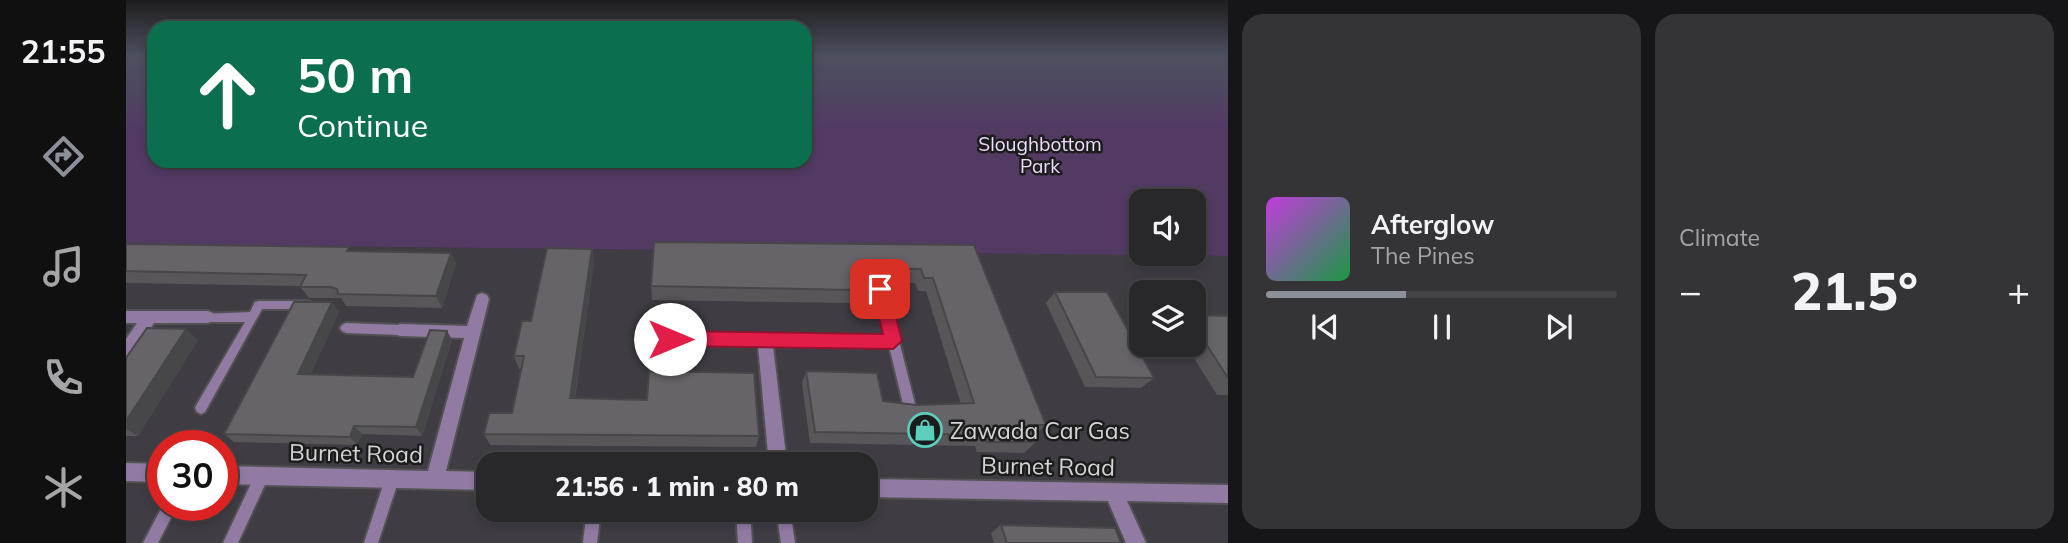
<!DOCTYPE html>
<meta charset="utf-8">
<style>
:root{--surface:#282729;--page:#343335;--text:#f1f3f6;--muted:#a5a5a8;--line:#444446;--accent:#8c9099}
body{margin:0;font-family:Mulish,sans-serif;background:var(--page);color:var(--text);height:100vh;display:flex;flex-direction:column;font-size:26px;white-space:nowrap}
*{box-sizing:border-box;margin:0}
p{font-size:23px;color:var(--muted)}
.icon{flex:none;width:38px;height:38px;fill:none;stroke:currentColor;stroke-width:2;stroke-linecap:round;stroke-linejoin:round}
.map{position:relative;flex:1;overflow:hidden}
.details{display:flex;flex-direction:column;gap:14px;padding:14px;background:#161517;width:840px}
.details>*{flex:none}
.guide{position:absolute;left:21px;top:21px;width:665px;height:147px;border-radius:21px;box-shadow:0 4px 10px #0003,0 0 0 2px var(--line);background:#0b6e4f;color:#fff;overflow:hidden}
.fabs{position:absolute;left:1003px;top:189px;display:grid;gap:14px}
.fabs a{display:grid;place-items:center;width:77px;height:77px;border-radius:14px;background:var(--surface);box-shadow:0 4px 10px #0003,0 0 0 2px var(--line);font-size:35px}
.speed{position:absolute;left:21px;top:430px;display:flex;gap:14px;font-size:35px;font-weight:700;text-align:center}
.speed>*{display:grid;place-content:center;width:91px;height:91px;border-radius:50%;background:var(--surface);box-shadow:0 4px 10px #0003,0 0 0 2px var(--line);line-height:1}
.speed .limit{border:10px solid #d22;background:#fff;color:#111}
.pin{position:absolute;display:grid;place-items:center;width:60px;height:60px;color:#fff;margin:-30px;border-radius:14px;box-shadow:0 4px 10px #0006}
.me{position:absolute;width:77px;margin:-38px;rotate:90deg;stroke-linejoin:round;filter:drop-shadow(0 0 5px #0008)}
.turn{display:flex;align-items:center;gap:24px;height:147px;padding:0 35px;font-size:32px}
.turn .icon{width:91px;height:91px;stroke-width:2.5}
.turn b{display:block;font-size:49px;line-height:60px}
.big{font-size:52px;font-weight:800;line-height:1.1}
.details .widget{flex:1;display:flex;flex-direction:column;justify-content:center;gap:10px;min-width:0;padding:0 24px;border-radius:21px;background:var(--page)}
.song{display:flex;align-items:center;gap:21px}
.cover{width:84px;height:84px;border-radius:10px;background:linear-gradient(135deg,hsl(290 70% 55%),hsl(140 70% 35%))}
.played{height:7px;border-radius:4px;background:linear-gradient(90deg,var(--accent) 40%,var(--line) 40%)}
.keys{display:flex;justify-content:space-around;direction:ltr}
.heat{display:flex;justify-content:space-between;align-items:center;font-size:38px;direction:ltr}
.details .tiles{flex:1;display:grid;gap:14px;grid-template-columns:repeat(2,1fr)}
.trip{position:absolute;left:350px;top:452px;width:402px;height:70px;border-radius:21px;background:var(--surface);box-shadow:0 4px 10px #0003,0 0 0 2px var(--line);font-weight:800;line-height:70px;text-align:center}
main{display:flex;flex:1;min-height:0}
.menu{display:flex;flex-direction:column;width:126px;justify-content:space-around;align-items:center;background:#101010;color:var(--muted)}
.menu .icon{width:49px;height:49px}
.menu .current{color:var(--accent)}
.menu b{font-size:32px;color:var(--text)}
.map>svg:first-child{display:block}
.built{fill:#403c44;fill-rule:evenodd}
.green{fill:#523a63;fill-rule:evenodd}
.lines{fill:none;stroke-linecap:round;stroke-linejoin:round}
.service-casing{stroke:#525153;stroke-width:4}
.minor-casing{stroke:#525153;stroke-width:4}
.service{fill:#927ba3;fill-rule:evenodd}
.minor{fill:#927ba3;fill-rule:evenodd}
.wall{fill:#585659}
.shaded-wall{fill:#474649}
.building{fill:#666468;stroke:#474649;stroke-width:2}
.route{fill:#e11d48;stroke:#92132f;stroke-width:2}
.labels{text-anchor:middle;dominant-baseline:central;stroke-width:5;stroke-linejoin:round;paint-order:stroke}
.park-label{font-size:19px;fill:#eddcfa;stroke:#1d1c1d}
.near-poi-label{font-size:23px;fill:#d4d3d5;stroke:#1d1c1d;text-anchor:start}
.near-street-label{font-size:23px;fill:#d4d3d5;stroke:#1d1c1d}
</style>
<main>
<nav class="menu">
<b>21:55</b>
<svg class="icon current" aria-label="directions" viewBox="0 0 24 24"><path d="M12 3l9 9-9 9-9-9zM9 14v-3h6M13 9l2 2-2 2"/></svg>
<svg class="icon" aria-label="music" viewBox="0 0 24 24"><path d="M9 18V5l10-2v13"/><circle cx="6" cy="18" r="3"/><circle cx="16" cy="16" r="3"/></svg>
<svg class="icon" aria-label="phone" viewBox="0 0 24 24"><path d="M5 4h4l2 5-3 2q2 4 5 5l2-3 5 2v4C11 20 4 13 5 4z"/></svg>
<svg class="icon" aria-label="climate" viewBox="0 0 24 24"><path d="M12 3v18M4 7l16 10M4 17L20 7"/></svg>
</nav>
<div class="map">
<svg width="1102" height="543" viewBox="0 0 1102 543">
<rect width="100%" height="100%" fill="#363437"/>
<path class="built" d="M0,244L1102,256V543H0ZM1015,292H1068V345H1015ZM37,446H96V506H37ZM362,464H740V509H362Z"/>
<path class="green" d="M0,56H28V161H679V56H1102V256L0,244ZM1015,201H1068V254H1015Z"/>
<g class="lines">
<g class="service-casing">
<path id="service" d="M755,285L759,286L760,289L790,408L788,412L784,414L780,412L778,408L763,346H730L726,344L724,341L726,338L730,336H761L750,289L751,286Z
M133,301H180L184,302L185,305L184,308L180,309H136L79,412L75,414L71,412L69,408L71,404L119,322H82L78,320L76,317L78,314L124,312L129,302Z
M220,323L274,325L278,327L280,330L278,333L274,335L220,333L216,331L214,328L216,325Z
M136,469L141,471L143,476L112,543H97L131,471Z
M266,472L271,474L273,479L252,543H238L259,479L261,474Z
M37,505L51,506L32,543H17Z
M461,509H475L471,543H457Z
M610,509H624L626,543H612Z
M650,509H664L669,543H655Z"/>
</g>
<g class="minor-casing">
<path id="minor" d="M356,293L361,295L363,299L320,471L362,472V490L96,484V466L302,471L338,338L274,336L269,334L266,330L269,326L274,324L341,326L351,295Z
M0,311H82L87,313L89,317L87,321L82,323H28L5,356L0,358V339L11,323H0Z
M520,332L730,335L735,336L738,341L735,346L730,347L647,346L661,464H643L632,346L520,344L515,343L512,338L515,333Z
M0,463L37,464V482L0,481Z
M740,479L1102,485V503L1001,501L1020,543H1000L982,501L740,497Z"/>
</g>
<use href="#service" class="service"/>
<use href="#minor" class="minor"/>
</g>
<path class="wall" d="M0,244L226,251L325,253L330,264L316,308L220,306L216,299L214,298H183L174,286L0,283Z
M848,245L920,425L907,436L910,442L898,453L851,452L849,446L684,443L676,383L680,371L757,401L790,405L835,404L800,291H792L789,283L731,282L733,290L728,303L526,300L525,286Z
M466,249L468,262L449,399L633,436L630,447L364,445L358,434L386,413L395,369H393L388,356L405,321Z
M929,292L1028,378L1015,388L959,387L920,303Z
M206,302L213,312L184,375L287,377L321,331L326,340L296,436L236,434L231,445L108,442L98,434Z
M1068,315L1102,316V395H1091L1060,345H1068Z
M60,329L72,340L12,436H0V358Z
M875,525L995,543H868L865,533Z"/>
<path class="shaded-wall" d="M466,249L468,262L447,410L444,398Z
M325,253L330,264L316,308L310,296Z
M206,302L213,312L180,383L172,374Z
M60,329L72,340L12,436L0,429V421Z
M321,331L326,340L296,436L290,427Z
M228,426L236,434L231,445L224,437Z"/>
<path class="building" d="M528,242L848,245L920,425H903L910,442H861L858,435L689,432L680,371L751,373L757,401L790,405L848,403L807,278H798L795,269L728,268L733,290L525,286Z
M0,244L223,247L221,251L325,253L310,296L212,294L211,289L205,287H174L180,275L0,271Z
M421,248L466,249L444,398L521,400L523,371L628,373L633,436L358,434L363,413H386L398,356H388L396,321H405Z
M929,292H981L1028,378L970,377Z
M168,302H206L172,374L287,377L304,330L321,331L290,427L228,426L224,437L98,434Z
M1068,315L1102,316V378L1068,325Z
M21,328L60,329L0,421V358Z
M875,525L989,528L995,543H881Z"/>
<linearGradient id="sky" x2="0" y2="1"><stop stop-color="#1e1d1e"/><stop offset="0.42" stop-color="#4c505e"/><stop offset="1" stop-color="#4c505e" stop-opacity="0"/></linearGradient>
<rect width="1102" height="132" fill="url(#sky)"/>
<path class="route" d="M754,283L763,289L776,341L767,349L544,346L535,339L544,331L757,334L746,289Z"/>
<defs>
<g id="shop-ring" transform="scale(1.75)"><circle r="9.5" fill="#1d1c1d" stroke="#5bcebc" stroke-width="1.5"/><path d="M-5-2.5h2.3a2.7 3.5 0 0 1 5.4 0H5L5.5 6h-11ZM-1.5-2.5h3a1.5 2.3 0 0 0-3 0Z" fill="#5bcebc"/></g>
</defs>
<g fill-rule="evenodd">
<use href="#shop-ring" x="799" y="430"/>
</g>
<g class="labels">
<g class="park-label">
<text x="914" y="144">Sloughbottom<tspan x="914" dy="22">Park</tspan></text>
</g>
<g class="near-poi-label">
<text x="824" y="430">Zawada Car Gas</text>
</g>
<g class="near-street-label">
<text transform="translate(230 453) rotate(1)">Burnet Road</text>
<text transform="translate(922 466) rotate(1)">Burnet Road</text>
</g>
</g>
</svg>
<div class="fabs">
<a><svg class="icon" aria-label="sound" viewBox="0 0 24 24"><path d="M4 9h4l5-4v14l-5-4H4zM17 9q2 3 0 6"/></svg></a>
<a><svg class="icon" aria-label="layers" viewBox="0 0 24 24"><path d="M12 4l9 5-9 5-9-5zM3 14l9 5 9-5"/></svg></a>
</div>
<div class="speed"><div class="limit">30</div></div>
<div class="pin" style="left:754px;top:289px;background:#d93025"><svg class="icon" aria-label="arrive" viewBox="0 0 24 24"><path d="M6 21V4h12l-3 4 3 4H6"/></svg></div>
<svg class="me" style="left:544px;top:339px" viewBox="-20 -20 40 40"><circle r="19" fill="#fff"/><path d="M0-13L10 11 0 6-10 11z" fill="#e11d48"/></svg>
<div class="trip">21:56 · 1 min · 80 m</div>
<div class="guide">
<div class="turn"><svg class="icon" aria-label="ahead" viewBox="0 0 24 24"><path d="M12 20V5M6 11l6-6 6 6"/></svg><div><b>50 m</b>Continue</div></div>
</div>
</div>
<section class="details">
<div class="tiles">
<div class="widget">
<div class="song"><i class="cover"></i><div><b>Afterglow</b><p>The Pines</p></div></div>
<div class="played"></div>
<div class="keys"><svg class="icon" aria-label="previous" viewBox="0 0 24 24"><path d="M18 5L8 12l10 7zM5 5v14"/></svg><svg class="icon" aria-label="pause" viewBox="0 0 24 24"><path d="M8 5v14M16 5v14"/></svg><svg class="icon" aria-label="next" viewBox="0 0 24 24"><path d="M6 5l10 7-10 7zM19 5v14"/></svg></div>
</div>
<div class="widget"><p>Climate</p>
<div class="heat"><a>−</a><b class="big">21.5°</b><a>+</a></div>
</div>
</div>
</section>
</main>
